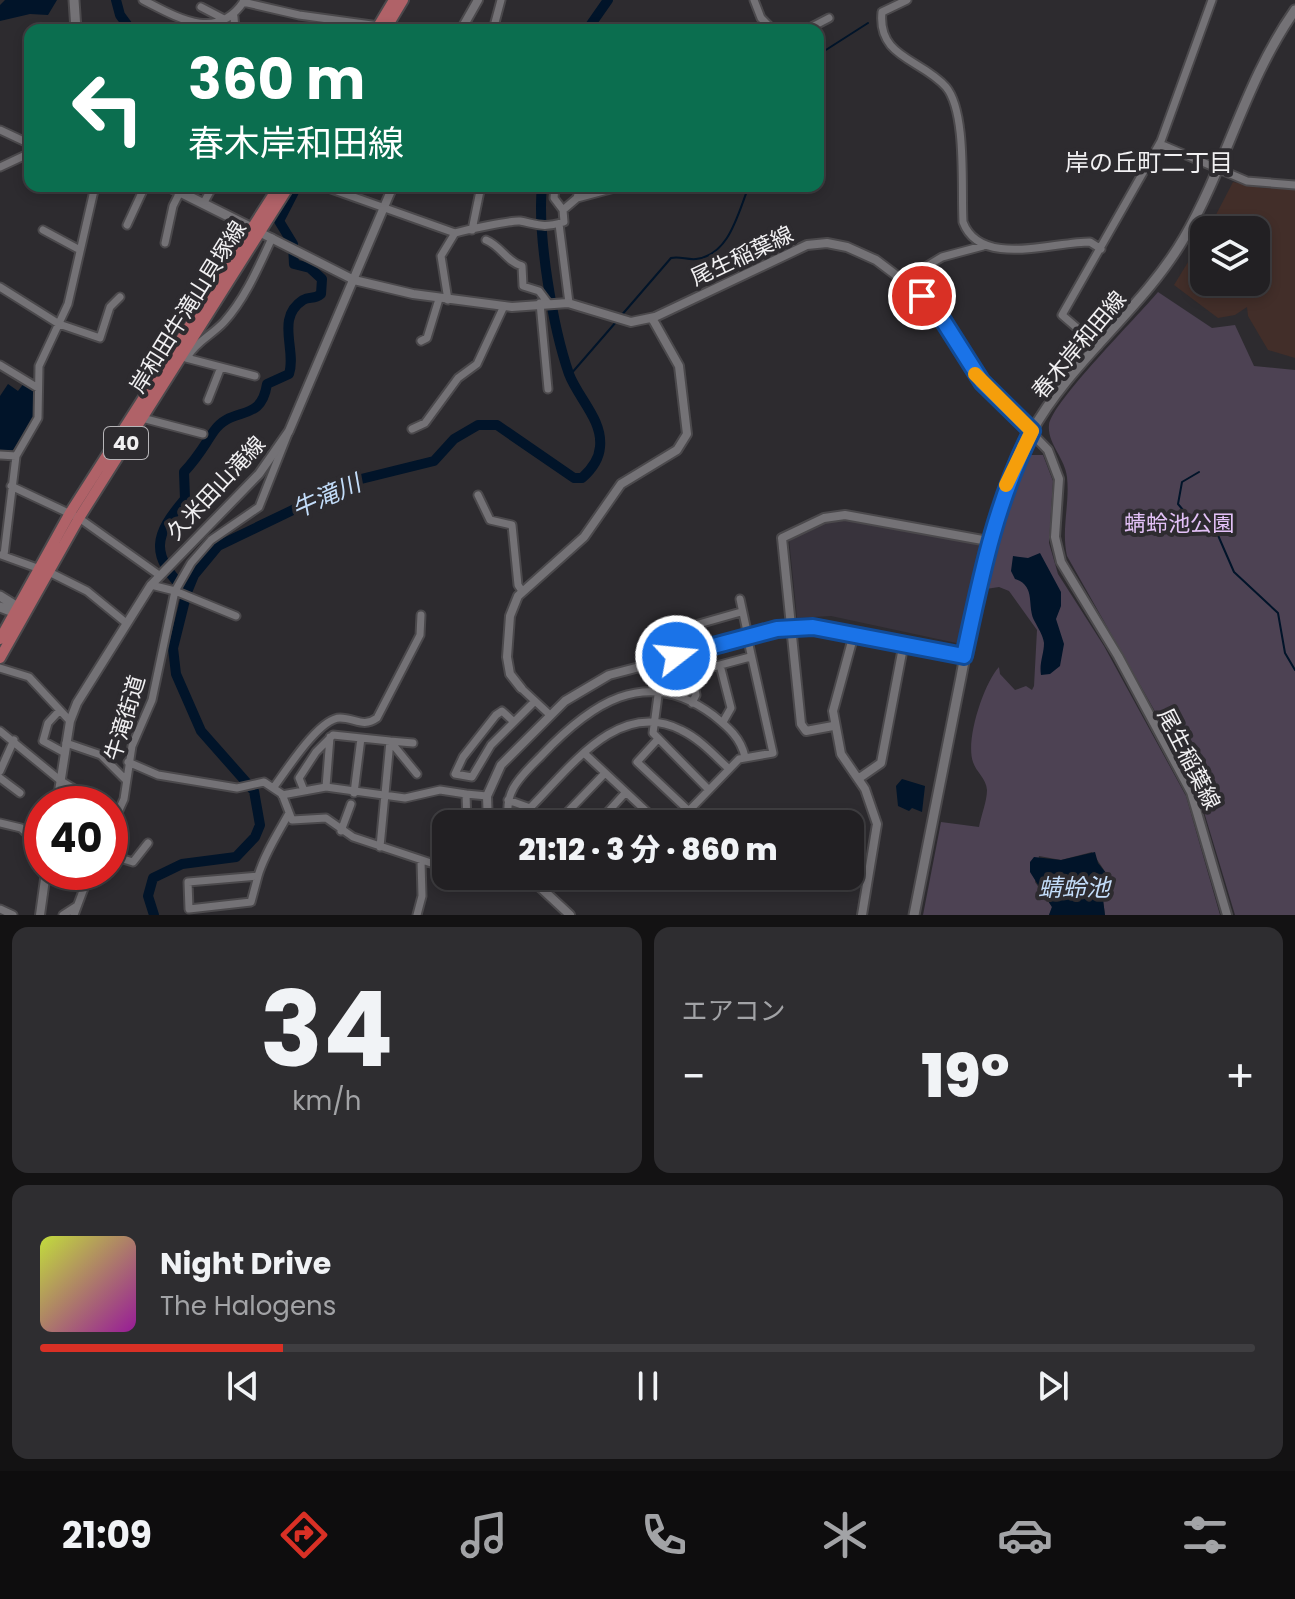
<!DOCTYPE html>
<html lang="ja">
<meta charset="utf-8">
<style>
:root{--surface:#222023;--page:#2e2d30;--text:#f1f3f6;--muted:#a2a3a6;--line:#3f3e41;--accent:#d93025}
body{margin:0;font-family:Poppins,"Noto Sans JP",sans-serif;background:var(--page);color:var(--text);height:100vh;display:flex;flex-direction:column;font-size:30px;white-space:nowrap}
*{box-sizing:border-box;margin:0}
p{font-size:26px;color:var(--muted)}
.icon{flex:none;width:44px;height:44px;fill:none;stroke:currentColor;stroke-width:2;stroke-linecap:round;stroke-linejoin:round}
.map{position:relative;height:915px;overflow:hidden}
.drawer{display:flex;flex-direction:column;gap:12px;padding:12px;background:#131213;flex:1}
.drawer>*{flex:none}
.banner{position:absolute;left:24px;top:24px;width:800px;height:168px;border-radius:16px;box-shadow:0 4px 12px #0003,0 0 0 2px var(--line);background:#0b6e4f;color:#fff;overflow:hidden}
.tools{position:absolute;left:1190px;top:216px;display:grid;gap:16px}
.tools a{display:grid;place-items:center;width:80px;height:80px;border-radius:16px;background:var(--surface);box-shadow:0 4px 12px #0003,0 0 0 2px var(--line);font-size:40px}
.speed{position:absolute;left:24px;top:786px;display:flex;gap:16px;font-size:40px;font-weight:700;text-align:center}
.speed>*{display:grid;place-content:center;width:104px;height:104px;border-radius:50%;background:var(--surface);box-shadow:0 4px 12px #0003,0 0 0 2px var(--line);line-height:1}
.speed .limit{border:12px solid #d22;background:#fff;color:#111}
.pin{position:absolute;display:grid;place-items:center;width:68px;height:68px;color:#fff;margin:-34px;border:4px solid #fff;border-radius:50%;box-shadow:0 2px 8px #0007}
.me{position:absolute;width:88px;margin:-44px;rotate:74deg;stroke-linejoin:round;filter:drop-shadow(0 0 6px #0008)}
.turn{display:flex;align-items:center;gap:28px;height:168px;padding:0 32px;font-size:36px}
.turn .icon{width:104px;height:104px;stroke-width:2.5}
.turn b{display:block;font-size:56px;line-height:68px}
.big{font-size:60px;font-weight:800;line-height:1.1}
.drawer .tile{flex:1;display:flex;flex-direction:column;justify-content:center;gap:12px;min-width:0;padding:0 28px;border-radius:16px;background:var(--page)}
.drawer .dial{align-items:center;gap:0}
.dial b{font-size:104px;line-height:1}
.song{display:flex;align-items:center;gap:24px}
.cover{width:96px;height:96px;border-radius:12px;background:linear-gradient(135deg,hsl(70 70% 55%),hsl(300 70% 35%))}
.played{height:8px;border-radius:4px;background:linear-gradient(90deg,var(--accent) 20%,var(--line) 20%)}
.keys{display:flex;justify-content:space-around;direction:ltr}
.heat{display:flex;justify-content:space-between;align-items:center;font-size:44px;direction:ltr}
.drawer .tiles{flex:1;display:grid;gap:12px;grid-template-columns:1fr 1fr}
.tile:last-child{grid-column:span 2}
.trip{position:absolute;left:432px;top:810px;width:432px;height:80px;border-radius:16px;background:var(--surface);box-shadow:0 4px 12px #0003,0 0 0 2px var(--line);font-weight:800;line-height:80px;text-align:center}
.tab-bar{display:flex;height:128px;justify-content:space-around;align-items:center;background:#0e0d0e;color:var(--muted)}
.tab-bar .icon{width:56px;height:56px}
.tab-bar .selected{color:var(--accent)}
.tab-bar b{font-size:36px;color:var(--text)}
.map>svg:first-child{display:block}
.built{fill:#38333c}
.education{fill:#422e29}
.green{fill:#4d4253}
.water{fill:#011429}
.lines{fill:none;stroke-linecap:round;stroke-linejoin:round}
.stream{stroke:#011429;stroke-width:2}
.river{stroke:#011429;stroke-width:10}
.minor-casing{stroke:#4b494c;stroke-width:11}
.tertiary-casing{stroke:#4b494c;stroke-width:12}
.secondary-casing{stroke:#4b494c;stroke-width:13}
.primary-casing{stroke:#4b494c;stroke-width:14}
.minor{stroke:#747276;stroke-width:7}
.tertiary{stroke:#747276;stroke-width:8}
.secondary{stroke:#747276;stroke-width:9}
.primary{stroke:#b06268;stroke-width:10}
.route-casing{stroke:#114b97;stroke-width:20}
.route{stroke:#1a73e8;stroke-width:14}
.slow{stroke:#f59e0b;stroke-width:14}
.labels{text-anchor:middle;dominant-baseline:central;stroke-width:8;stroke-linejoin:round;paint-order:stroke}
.shield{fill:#2d2b2f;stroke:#b6b5b8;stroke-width:2}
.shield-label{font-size:20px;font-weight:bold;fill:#f1f0f2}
.street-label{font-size:22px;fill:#f1f0f2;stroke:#2d2b2f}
.park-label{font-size:22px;fill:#e3c1f7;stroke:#2d2b2f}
.neighbourhood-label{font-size:24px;fill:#f1f0f2;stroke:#2d2b2f}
.water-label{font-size:24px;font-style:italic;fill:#c3ddfa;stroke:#2d2b2f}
</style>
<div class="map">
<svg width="1295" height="915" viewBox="0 0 1295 915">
<rect width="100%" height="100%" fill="#2d2b2f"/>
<path class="built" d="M851,518L981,545L961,644L831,616L797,618L789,539L819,523Z"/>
<path class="education" d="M1233,182L1262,188L1295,189V358L1268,350L1248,316L1247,307L1235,315L1218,318L1174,285L1204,236V282H1256V230H1208Z"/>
<path class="green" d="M1158,292L1212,328L1235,325L1254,366L1295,370V915H1235L1195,782L1067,556C1061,529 1070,504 1067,477C1065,458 1047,443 1049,425C1051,403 1139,315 1158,292Z
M1028,455H1043L1053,481L1049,543L1058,574L1104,646L1186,796L1220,915H1105L1102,892L1106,873L1092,852L1061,860L1039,856L1035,882L1052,907L1049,915H923L941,822L979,827C981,816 987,801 987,790C986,778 976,772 973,762C965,740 984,683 999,667L1000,674L1015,690L1026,686L1032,690L1034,686L1037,630L1009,591L999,587L986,589L999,531Z"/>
<path class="water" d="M5,0H57L48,15L30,14L0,21V5Z
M24,383L33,388V420L13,450L0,452V396L8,384L18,391Z
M1040,553L1061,592V606L1056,619L1064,644L1060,666L1050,674L1041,675C1039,663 1044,654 1044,643C1043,635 1038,628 1035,622C1026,607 1037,586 1015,579L1011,571L1013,556L1028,558Z
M902,779L925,786L922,812L912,808L909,811L898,806L896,786Z
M1095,852L1098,863L1106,873L1102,892L1105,915H1049L1052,907L1030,872V862L1034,857L1061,860Z"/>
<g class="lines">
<path class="stream" d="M818,55L868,23
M620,317L671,258C680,256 687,260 696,259C730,255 738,212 749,186
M570,375L616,322
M1199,472L1182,482L1178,504L1188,516L1217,533L1234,572L1278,613L1285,653L1295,670"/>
<path class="river" d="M116,0L120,15L131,30
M587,30L608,0
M186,591C149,555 154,535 185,499L184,472C199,456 203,447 214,431C232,405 261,424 267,384L289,374C297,350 275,318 303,300C310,296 314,300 321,294L322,279L310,268L294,264L293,244L279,221L297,186
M154,915L148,896L153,878L182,864L236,857L255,837L260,825L254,791L201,731L176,674L173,648L187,592L194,575L218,546L353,481L434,461L454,439L478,425H497L574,478H582C591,470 599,460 600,447C603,420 578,398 569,374C553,328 537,235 542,186"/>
<g class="minor-casing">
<path id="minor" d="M143,0C178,18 217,42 244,1
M754,0L761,18L773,30
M907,0L882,12C877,58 922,59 946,87C967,112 961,189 963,222C980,268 1052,242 1090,242L1101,249
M243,2L299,15L408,30
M201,7L224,19
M234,17L235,30
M493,30L501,0
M806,30L829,18
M0,130L30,144
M1160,144L1247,181L1295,185
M0,167L30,153
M323,186L455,233
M555,186L554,198L563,210
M577,198L580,186
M203,204L213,186
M559,224L569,303
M127,225L145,186
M43,230L80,250
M472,230L481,186
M486,240C501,246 507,262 522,266L523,286L539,291L548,303
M165,243L173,206L180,192
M904,280L942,257L983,246
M0,287L59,324L100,338L110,307L120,297
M448,300L441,256L455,233C466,230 512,220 520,221C540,225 543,228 564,222L563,210L577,198L622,186
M540,303L548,389
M421,341L427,338L439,299
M1098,346L1062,315L1161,141L1212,0
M188,356C197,341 212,335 224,322C245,299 259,266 272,238
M186,358L255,376
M0,365L38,388
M208,400L221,367
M142,418L203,434
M412,429L425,423L458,378L477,364L504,306
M0,455L16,456
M11,486L79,518L159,575
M478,495L490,520L512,525L518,585L522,591
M1,555L40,569
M4,555L16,456L38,418L39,366L68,304L95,186
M49,572L87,591L125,622
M740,599L748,636
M236,616L175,591L191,563L211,540L259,507L289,431
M676,656L674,631L741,612
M720,665L731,708L723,722
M0,668L29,677L70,721
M521,688L549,714
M692,703L696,695L692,673
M60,710L48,723L43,741L65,753
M513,721L502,711L496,715L463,757L455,774L472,777L491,745L535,701
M0,731L61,781L99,804
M657,740L637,762L689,811
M66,743L101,755L125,779
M584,753L660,824
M128,762L158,775L237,788L264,782L282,794L292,820L326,818L353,837L446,868
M0,771L14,740
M0,778L20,793
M274,787C286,771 319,718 340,718C355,718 363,728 377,718L420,635L421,615
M326,787L330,737
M303,788L299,778L316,752L333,735L390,741L417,774
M709,790L653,733L659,688L672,678L750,657
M354,793L361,738
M282,795L326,787L405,798L440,790L466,794
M508,800L530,808L547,824
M530,808C569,769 618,698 681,730C700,739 714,755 729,769
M0,823L21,828L34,840L42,842
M467,824L466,794L487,796
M510,824C501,793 521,776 541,756C589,705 645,664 713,715C728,727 741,738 745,757
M556,824L605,773
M597,824L625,793
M676,824L739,759L773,753L747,636
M110,830L124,799L132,746L152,700L175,591L151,585
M341,831L351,804
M380,847L390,741L413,743
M110,855L133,862L148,843
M258,876L251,902L189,909L188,882Z
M258,876C264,855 277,835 288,815
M476,876L515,885L526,876
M0,909L13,915
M63,915L77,906
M74,915L90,872
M417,915L422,896L421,861"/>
</g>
<g class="tertiary-casing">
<path id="tertiary" d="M461,30L478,0
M259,232L354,280L413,294L512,307L568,303L631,322L655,317L807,245L827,243L847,247L876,260L917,291L944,322L982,382L1048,450L1059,479L1055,537L1061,562L1118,656L1191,792L1227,915
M854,634L833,711L841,754L865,789L877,824L862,915
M521,688L510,674L507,657L510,616L518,596L584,537L621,484L677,450L687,434L679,366L652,318
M833,726L806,731L801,724L782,538L824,518L845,515L988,541
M858,779L881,763L904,642
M57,804L70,721L77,703L151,585L259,474L289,431L393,186
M488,824L487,796L501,765L565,701L609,675L792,627L829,629L964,656
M528,876L570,915
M40,915L46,872"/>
</g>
<g class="secondary-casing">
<path id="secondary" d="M74,0L76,30
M168,186L258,231
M0,596L21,609
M0,607L21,615
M914,915C930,836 945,756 961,677C977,593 989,509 1031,433C1071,360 1142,310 1184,238C1227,164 1245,81 1295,10"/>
</g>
<g class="primary-casing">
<path id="primary" d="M376,30L394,0
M385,30L403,0
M0,639L70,513L279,186
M0,658L79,518L289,186"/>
</g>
<use href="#minor" class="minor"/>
<use href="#tertiary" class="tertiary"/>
<use href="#secondary" class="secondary"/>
<use href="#primary" class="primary"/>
</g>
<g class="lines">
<g class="route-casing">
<path id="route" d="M676,656L777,629L813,627L964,656C981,577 995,504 1032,431L982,382L944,322L922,296"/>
</g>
<use href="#route" class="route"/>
<path class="slow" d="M975,374L1032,431L1006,485"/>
</g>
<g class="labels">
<rect class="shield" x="104" y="427" width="44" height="32" rx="6"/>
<g class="shield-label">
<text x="126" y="443">40</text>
</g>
<g class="street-label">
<text transform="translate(742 256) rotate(-25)">尾生稲葉線</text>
<text transform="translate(188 307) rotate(-58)">岸和田牛滝山貝塚線</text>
<text transform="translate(1079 345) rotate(-50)">春木岸和田線</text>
<text transform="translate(216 488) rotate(-47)">久米田山滝線</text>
<text transform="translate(125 718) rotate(-73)">牛滝街道</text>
<text transform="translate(1189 759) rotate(63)">尾生稲葉線</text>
</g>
<g class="park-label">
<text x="1179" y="523">蜻蛉池公園</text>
</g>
<g class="neighbourhood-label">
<text x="1149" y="162">岸の丘町二丁目</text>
</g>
<g class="water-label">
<text transform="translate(326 496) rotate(-24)">牛滝川</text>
<text x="1074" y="887">蜻蛉池</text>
</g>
</g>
</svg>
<div class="tools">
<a><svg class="icon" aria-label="layers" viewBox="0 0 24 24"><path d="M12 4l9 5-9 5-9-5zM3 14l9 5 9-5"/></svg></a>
</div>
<div class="speed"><div class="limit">40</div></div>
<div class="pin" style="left:922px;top:296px;background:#d93025"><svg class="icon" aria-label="arrive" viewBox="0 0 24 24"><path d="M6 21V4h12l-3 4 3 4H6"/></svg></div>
<svg class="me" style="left:676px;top:656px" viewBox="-20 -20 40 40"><circle r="17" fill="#1a73e8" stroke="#fff" stroke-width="3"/><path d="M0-11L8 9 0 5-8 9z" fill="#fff"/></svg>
<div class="trip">21:12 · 3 分 · 860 m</div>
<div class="banner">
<div class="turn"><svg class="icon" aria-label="left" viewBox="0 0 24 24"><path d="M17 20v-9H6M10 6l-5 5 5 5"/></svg><div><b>360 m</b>春木岸和田線</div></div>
</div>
</div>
<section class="drawer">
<div class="tiles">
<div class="tile dial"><b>34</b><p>km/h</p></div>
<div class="tile"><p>エアコン</p>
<div class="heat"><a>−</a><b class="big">19°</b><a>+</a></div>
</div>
<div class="tile">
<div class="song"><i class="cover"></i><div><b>Night Drive</b><p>The Halogens</p></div></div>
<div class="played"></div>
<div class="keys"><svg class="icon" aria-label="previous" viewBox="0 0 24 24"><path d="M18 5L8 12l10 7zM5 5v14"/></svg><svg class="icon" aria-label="pause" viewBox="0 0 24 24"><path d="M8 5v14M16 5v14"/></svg><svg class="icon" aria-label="next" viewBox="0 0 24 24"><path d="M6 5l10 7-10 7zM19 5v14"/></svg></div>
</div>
</div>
</section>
<nav class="tab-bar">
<b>21:09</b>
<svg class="icon selected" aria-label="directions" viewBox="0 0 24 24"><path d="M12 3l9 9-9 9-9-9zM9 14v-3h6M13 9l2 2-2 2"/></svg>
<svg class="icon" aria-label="music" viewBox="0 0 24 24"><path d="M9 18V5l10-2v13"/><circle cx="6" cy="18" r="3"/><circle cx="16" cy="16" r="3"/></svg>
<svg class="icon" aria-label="phone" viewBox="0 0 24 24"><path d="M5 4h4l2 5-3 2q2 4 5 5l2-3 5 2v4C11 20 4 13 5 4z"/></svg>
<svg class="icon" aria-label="climate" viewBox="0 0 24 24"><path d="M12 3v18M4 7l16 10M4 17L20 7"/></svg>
<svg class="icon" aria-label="car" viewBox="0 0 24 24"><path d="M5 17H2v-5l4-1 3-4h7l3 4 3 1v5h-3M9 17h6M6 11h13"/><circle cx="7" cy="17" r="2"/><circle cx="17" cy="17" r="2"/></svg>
<svg class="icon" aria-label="filters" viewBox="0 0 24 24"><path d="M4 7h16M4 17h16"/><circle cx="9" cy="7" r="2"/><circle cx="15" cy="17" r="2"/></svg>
</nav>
